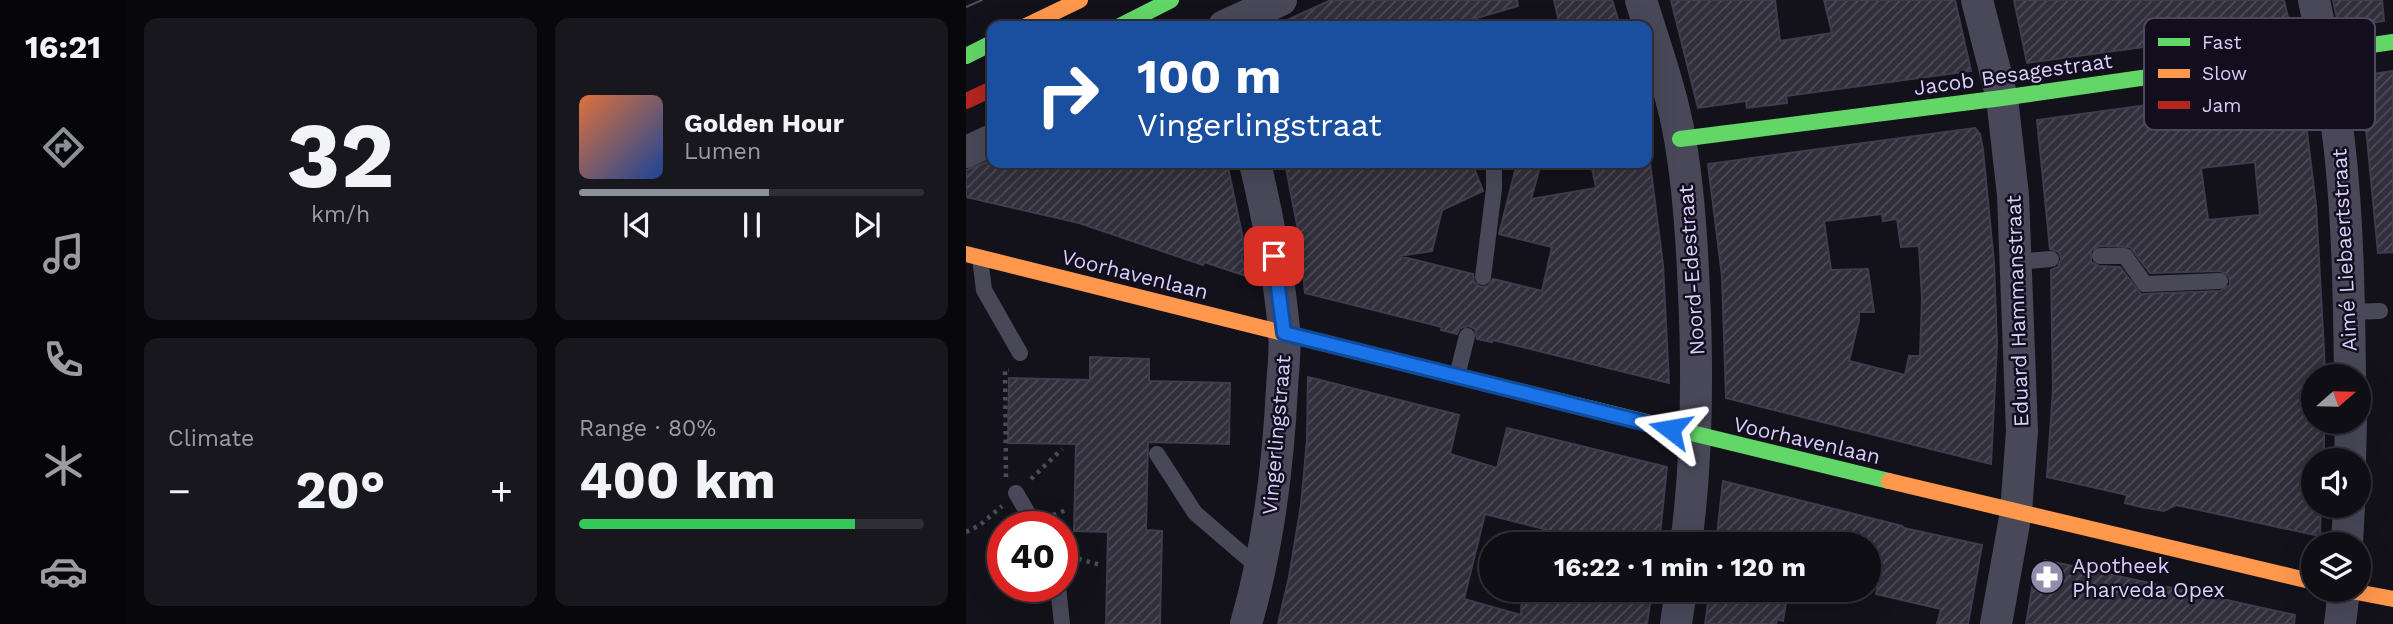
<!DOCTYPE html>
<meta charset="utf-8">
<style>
:root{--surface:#0e0e14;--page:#17171d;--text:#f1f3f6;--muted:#9b9ca0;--line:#2e2e34;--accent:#8c9099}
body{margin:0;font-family:"Work Sans",sans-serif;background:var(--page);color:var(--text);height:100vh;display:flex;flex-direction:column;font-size:26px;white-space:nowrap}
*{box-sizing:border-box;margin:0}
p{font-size:23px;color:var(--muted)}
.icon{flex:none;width:38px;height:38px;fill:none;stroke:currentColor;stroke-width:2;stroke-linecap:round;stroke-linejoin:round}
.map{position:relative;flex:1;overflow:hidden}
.panel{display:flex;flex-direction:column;gap:18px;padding:18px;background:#08080b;width:840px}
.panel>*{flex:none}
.banner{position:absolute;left:21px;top:21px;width:665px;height:147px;border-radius:14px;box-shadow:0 7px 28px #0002,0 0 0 2px var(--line);background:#1a4fa0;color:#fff;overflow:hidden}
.needle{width:46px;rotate:70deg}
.tools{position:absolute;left:1335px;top:364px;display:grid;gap:14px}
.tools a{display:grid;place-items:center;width:70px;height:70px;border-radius:50%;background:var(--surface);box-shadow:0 7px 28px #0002,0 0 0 2px var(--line);font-size:35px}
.speed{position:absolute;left:21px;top:511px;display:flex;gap:14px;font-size:35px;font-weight:700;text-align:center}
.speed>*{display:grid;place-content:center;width:91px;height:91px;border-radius:50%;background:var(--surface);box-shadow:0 7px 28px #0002,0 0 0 2px var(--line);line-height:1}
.speed .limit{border:10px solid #d22;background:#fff;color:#111}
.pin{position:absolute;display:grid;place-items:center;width:60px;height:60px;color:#fff;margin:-30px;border-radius:14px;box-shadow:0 4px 10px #0006}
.me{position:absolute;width:77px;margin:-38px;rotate:284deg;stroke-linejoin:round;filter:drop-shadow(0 0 5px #0008)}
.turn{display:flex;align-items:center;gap:24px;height:147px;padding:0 35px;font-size:32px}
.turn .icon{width:91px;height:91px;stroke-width:2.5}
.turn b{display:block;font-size:49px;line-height:60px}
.big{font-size:52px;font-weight:700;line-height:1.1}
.panel .card{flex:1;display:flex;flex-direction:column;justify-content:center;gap:10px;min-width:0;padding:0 24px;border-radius:14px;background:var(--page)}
.panel .dial{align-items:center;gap:0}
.dial b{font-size:91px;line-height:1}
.song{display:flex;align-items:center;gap:21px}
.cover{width:84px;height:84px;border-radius:10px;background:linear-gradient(135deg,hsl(20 70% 55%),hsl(220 70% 35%))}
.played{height:7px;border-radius:4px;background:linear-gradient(90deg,var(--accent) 55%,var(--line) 55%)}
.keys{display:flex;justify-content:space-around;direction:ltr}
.heat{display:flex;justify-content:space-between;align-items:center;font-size:38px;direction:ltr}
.charge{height:10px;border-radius:5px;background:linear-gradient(90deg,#34c759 80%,var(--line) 0)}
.panel .tiles{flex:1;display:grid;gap:18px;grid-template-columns:repeat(2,1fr)}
.trip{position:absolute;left:513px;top:532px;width:402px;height:70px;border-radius:35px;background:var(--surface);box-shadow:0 7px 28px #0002,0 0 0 2px var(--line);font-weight:700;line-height:70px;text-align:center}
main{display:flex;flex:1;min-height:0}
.tab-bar{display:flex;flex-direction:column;width:126px;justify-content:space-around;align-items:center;background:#060608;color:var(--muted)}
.tab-bar .icon{width:49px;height:49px}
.tab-bar .active{color:var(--accent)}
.tab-bar b{font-size:32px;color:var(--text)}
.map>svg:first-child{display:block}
.building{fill:url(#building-hatch);stroke:#413c4d;stroke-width:2;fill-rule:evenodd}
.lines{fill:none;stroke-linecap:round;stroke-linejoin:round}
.path{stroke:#454e59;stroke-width:4.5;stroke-dasharray:3.5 5;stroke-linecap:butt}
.lane{stroke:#494859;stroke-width:16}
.street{stroke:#494859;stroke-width:32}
.fast{stroke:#63d668;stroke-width:16}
.slow{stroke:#ff974d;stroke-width:16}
.jam{stroke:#b3261e;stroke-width:16}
.tram{stroke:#445361;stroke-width:2}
.route-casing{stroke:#114b97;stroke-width:18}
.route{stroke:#1a73e8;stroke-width:12}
.labels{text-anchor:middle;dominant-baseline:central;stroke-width:5;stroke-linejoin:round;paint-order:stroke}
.street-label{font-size:21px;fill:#d8cffa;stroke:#120e1d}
.poi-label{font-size:21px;fill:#d8cffa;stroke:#120e1d;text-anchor:start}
.key{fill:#120e1d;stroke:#4d485f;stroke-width:2}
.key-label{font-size:19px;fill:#d8cffa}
</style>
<main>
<nav class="tab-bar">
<b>16:21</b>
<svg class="icon active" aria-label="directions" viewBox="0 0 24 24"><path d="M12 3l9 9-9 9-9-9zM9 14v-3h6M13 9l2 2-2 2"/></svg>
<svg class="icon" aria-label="music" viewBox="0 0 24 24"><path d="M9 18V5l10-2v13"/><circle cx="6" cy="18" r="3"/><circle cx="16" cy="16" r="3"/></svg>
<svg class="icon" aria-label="phone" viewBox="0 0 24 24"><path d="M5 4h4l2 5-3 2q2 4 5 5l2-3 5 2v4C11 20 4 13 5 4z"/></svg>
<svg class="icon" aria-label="climate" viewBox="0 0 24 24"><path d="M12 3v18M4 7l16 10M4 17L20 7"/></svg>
<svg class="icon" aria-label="car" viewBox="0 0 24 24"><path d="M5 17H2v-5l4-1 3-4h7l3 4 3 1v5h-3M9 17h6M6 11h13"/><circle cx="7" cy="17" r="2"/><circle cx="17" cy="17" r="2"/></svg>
</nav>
<section class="panel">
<div class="tiles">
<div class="card dial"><b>32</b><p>km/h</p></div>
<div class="card">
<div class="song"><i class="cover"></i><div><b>Golden Hour</b><p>Lumen</p></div></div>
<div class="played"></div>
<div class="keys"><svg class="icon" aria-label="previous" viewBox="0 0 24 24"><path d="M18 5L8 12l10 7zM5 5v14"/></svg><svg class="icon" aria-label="pause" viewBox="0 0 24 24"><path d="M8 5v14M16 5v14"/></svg><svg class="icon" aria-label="next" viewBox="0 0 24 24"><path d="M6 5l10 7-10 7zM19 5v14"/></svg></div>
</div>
<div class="card"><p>Climate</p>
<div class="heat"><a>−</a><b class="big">20°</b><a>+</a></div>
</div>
<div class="card"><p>Range · 80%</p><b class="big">400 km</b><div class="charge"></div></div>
</div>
</section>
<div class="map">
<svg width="1427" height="624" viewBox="0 0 1427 624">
<defs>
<pattern id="building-hatch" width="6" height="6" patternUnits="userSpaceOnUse" patternTransform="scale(1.75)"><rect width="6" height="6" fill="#322f3c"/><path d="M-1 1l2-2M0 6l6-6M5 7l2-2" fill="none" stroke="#4f4c59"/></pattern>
</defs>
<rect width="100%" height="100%" fill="#13121a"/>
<path class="building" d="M365,0H551L552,6L483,26H308Z
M588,0H646L654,26H594Z
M705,0H809L814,41L866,33L858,0H989L1005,71L820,96L821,103L781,108L780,101L732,108Z
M1048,0H1318L1324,27L1061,63Z
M1367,0H1416L1418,21L1373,28Z
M1427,71V252L1412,253L1401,138L1392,76Z
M1335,84L1350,205L1358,350L1359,376H1348V422H1358V460H1348V506H1355L1354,536L1210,505L1198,511L1175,507L1159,503L1161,495L1081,477L1087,389L1085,270L1092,267L1095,259L1093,252L1084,249L1071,120ZM1289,162L1294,215L1242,220L1235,168ZM1134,246L1164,247L1184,273L1254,271L1263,276L1264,285L1254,291L1175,294L1154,267L1133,266L1125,262V251Z
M1009,128L1014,134L1017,150L1028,263L1031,344L1025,464L760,398L756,276L742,164ZM916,214L917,221L931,219L935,247L953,246L956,299L954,356H943L939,375L883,361L893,320V312H908L902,269L865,270L858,221Z
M26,160V163H261L277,239L279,254L276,255L280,276L238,262L237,265L113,223L0,197V170Z
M319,163H506L517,191L476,210L466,251L433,256L507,274L508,282L515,287L522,286L527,279L576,291L586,247L533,234L551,163H575L565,199L630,188L625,163H684L697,265L703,383L527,340L526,342L511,339L509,329L503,326L494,328L491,334L475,330L476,327L339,293L333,235Z
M124,357L183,359V381L264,383L263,444L182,442L180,530L196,531L194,624H140L142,532L108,531L110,444L42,443L43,378L124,380Z
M342,377L493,415L484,454L531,468L541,428L701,467L693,544H619L601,540L602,535L519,514L498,599L555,615L556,590H686L681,624H312L323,577L335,505L341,440Z
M757,481L936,526L938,528L1016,545L1002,624H971L975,609L910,594L916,571L903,568V544H750Z
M1079,560L1329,615L1328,624H1060L1069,571H1076Z
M744,590H822L817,621L811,619L810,624H739Z"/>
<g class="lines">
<path class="path" d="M40,477L39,370H43
M65,479L96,449
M87,515L103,509
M0,532L14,525L36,506
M96,554L134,565"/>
<path class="lane" d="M1134,256H1159L1179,284L1254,281
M14,258L18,290L54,353
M1050,262L1085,259
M517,277L528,189V163
M1383,312L1414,311
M491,376L501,336
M191,454L229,513L293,568
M50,493L70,527
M92,586L96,624"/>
<path class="street" d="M675,0C689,46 706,92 714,139C723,190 726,242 728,293C732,378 731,461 720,544
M1011,0L1036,98L1047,195L1056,431L1050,512L1030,624
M1348,0C1358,47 1367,94 1373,142C1382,219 1383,298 1384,376
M258,26L315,0
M0,152L26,140
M1384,460L1385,422
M1381,544L1383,506
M280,624C302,548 312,467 316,388C317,369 320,349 318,330C313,273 302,218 289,163
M710,624L715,590
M1374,624L1378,590"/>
<path class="fast" d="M154,26L205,0
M0,56L26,43
M714,139L1036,98L1427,42
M409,356L923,481"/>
<path class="slow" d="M60,26L114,0
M0,254L409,356
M923,481L1348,582
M1380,590L1427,599"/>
<path class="jam" d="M0,101L26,89"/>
<path class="tram" d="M0,7L16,0"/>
</g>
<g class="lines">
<g class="route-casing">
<path id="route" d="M308,256L318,333L704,429"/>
</g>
<use href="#route" class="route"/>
</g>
<defs>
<g id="pharmacy-disc" transform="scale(1.75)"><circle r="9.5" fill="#938dac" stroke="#120e1d"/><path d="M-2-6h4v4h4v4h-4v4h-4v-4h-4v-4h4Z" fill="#fff"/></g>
</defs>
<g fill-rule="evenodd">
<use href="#pharmacy-disc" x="1081" y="577"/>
</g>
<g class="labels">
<g class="street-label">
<text transform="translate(1047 74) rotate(-8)">Jacob Besagestraat</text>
<text transform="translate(1378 250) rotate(-93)">Aimé Liebaertstraat</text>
<text transform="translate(725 270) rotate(-94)">Noord-Edestraat</text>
<text transform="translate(169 274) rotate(14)">Voorhavenlaan</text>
<text transform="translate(1051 311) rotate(-92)">Eduard Hammanstraat</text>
<text transform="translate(310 435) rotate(-85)">Vingerlingstraat</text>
<text transform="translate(841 440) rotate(13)">Voorhavenlaan</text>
</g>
<g class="poi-label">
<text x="1106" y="565">Apotheek<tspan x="1106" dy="24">Pharveda Opex</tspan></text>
</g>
</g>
<rect x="1178" y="18" width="231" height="112" rx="10" class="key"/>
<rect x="1192" y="38" width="32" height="8" fill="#63d668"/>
<rect x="1192" y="69" width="32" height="9" fill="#ff974d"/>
<rect x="1192" y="101" width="32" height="8" fill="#b3261e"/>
<g class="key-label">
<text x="1236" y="49">Fast</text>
<text x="1236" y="80">Slow</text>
<text x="1236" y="112">Jam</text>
</g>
</svg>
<div class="tools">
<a><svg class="needle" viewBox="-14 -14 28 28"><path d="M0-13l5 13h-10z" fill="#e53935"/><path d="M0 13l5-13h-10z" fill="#9b9ca0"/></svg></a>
<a><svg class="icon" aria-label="sound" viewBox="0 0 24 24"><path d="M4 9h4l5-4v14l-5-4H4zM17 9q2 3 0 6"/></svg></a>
<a><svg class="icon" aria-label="layers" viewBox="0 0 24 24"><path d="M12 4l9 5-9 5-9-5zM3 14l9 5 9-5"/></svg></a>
</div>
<div class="speed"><div class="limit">40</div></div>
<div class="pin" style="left:308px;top:256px;background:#d93025"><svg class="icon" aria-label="arrive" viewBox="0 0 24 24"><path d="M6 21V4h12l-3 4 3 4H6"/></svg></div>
<svg class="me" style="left:704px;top:429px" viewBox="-20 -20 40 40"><path d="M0-17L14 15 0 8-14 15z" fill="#1a73e8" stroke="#fff" stroke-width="4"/></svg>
<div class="trip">16:22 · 1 min · 120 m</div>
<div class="banner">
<div class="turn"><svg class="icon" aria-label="right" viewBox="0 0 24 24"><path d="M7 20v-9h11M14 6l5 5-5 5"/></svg><div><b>100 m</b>Vingerlingstraat</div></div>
</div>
</div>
</main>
